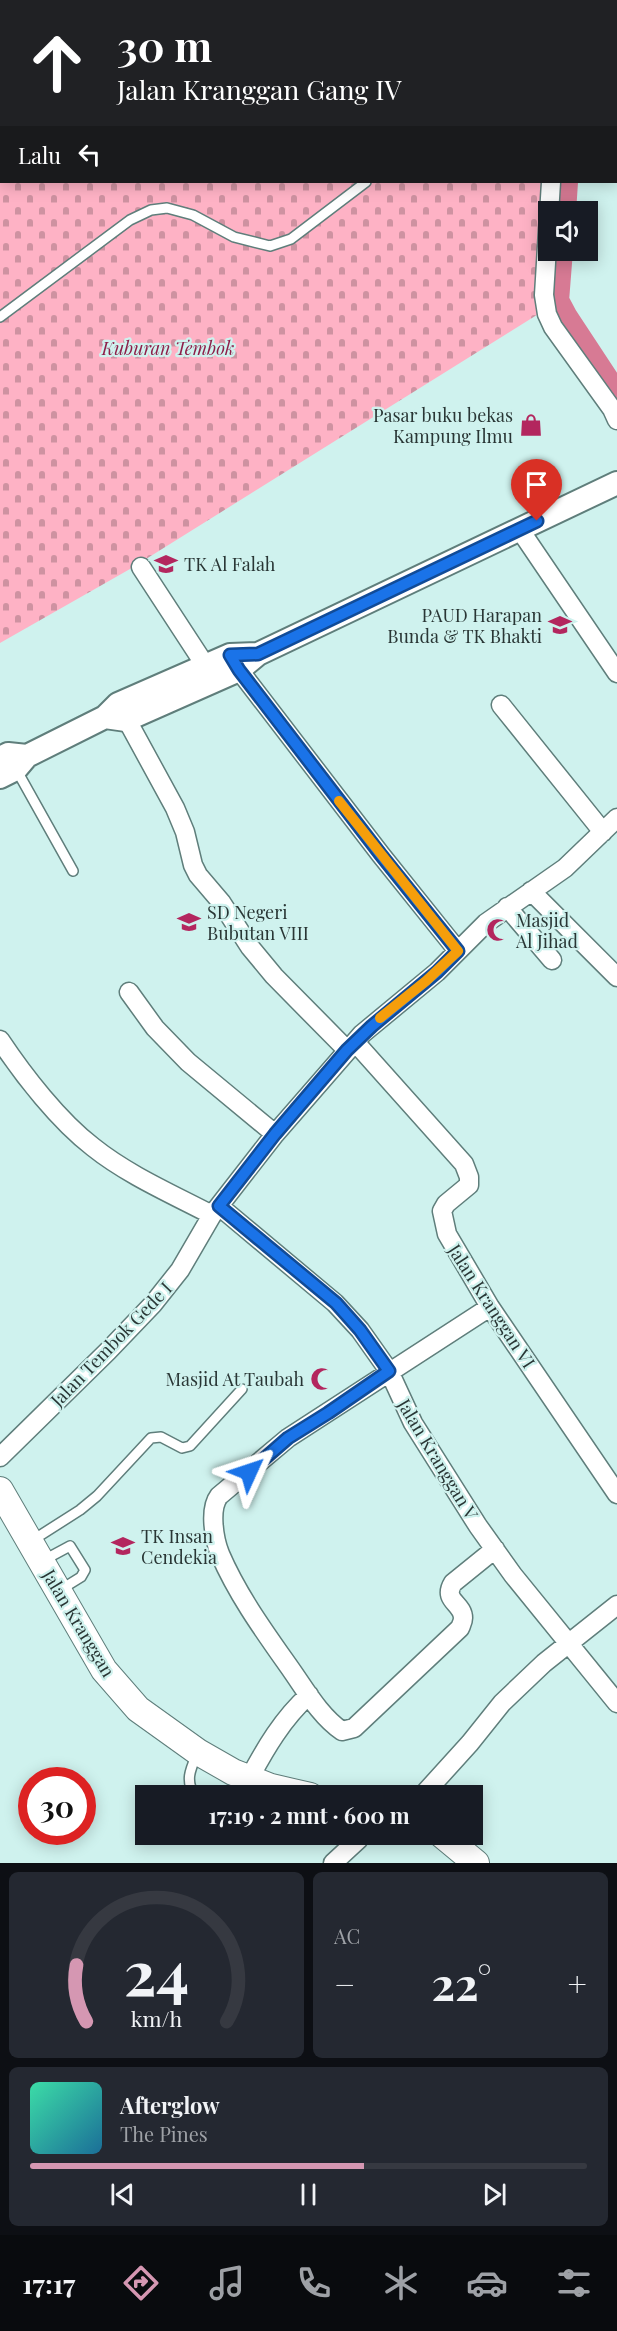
<!DOCTYPE html>
<html lang="id">
<meta charset="utf-8">
<style>
:root{--surface:#171b24;--page:#242831;--text:#f1f3f6;--muted:#9ea1a6;--line:#363941;--accent:#d597b2}
body{margin:0;font-family:"Playfair Display",serif;background:var(--page);color:var(--text);height:100vh;display:flex;flex-direction:column;font-size:22px;white-space:nowrap}
*{box-sizing:border-box;margin:0}
p{font-size:20px;color:var(--muted)}
.icon{flex:none;width:33px;height:33px;fill:none;stroke:currentColor;stroke-width:2;stroke-linecap:round;stroke-linejoin:round}
.map{position:relative;height:1863px;overflow:hidden}
.side{display:flex;flex-direction:column;gap:9px;padding:9px;background:#0d0f14;flex:1}
.side>*{flex:none}
.hud{position:absolute;left:0px;top:0px;width:618px;height:183px;box-shadow:0 3px 15px #0003;background:#202124;color:#fff;overflow:hidden}
.buttons{position:absolute;left:538px;top:201px;display:grid;gap:12px}
.buttons a{display:grid;place-items:center;width:60px;height:60px;border-radius:0px;background:var(--surface);box-shadow:0 3px 15px #0003;font-size:30px}
.speed{position:absolute;left:18px;top:1767px;display:flex;gap:12px;font-size:30px;font-weight:700;text-align:center}
.speed>*{display:grid;place-content:center;width:78px;height:78px;border-radius:50%;background:var(--surface);box-shadow:0 3px 15px #0003;line-height:1}
.speed .limit{border:9px solid #d22;background:#fff;color:#111}
.pin{position:absolute;display:grid;place-items:center;width:51px;height:51px;color:#fff;margin:-62px -26px;border-radius:50% 50% 50% 0;rotate:-45deg;box-shadow:0 0 6px #0007}
.pin .icon{rotate:45deg}
.me{position:absolute;width:66px;margin:-33px;rotate:48deg;stroke-linejoin:round;filter:drop-shadow(0 0 4px #0008)}
.turn{display:flex;align-items:center;gap:21px;height:126px;padding:0 18px;font-size:27px}
.turn .icon{width:78px;height:78px;stroke-width:2.5}
.turn b{display:block;font-size:42px;line-height:51px}
.then{display:flex;align-items:center;height:57px;padding:0 18px;background:#0003;gap:12px;font-size:22px}
.big{font-size:45px;font-weight:700;line-height:1.1}
.side .card{flex:1;display:flex;flex-direction:column;justify-content:center;gap:9px;min-width:0;padding:0 21px;border-radius:9px;background:var(--page)}
.side .dial{align-items:center;gap:0}
.dial svg{height:156px;overflow:visible;fill:none;stroke:var(--line);stroke-width:7;stroke-linecap:round;text-anchor:middle}
.dial text{fill:var(--text);stroke:none}
.song{display:flex;align-items:center;gap:18px}
.cover{width:72px;height:72px;border-radius:9px;background:linear-gradient(135deg,hsl(160 70% 55%),hsl(200 70% 35%))}
.played{height:6px;border-radius:3px;background:linear-gradient(90deg,var(--accent) 60%,var(--line) 60%)}
.keys{display:flex;justify-content:space-around;direction:ltr}
.heat{display:flex;justify-content:space-between;align-items:center;font-size:33px;direction:ltr}
.side .tiles{flex:1;display:grid;gap:9px;grid-template-columns:1fr 1fr}
.card:last-child{grid-column:span 2}
.trip{position:absolute;left:135px;top:1785px;width:348px;height:60px;border-radius:0px;background:var(--surface);box-shadow:0 3px 15px #0003;font-weight:700;line-height:60px;text-align:center}
.dock{display:flex;height:96px;justify-content:space-around;align-items:center;background:#090b0e;color:var(--muted)}
.dock .icon{width:42px;height:42px}
.dock .current{color:var(--accent)}
.dock b{font-size:27px;color:var(--text)}
.map>svg:first-child{display:block}
.cemetery{fill:url(#cemetery-stones)}
.lines{fill:none;stroke-linecap:round;stroke-linejoin:round}
.river{stroke:#d77a94;stroke-width:30}
.service-casing{stroke:#5f7e7b;stroke-width:12}
.minor-casing{stroke:#5f7e7b;stroke-width:21}
.tertiary-casing{stroke:#5f7e7b;stroke-width:26}
.secondary-casing{stroke:#5f7e7b;stroke-width:28}
.service{stroke:#fff;stroke-width:9}
.minor{stroke:#fff;stroke-width:18}
.tertiary{stroke:#fff;stroke-width:22}
.secondary{stroke:#fff;stroke-width:26}
.rail-casing{stroke:#3f4f4d;stroke-width:7}
.rail{stroke:#cff2ee;stroke-width:4.5;stroke-dasharray:14;stroke-linecap:butt}
.route-casing{stroke:#114b97;stroke-width:15}
.route{stroke:#1a73e8;stroke-width:10}
.slow{stroke:#f59e0b;stroke-width:10}
.labels{text-anchor:middle;dominant-baseline:central;stroke-width:4.5;stroke-linejoin:round;paint-order:stroke}
.park-label{font-size:18px;font-style:italic;fill:#8d1f49;stroke:#cff2ee}
.poi-label{font-size:18px;fill:#293635;stroke:#cff2ee;text-anchor:start}
.street-label{font-size:18px;fill:#293635;stroke:#cff2ee}
</style>
<div class="map">
<svg width="617" height="1863" viewBox="0 0 617 1863">
<defs>
<pattern id="cemetery-stones" width="16" height="16" patternUnits="userSpaceOnUse" patternTransform="scale(1.5)"><rect width="16" height="16" fill="#feb2c5"/><path d="M2 7V4a2 2 0 0 1 4 0v3zM10 15v-3a2 2 0 0 1 4 0v3z" fill="#ce92a1"/></pattern>
</defs>
<rect width="100%" height="100%" fill="#cff2ee"/>
<path class="cemetery" d="M0,0L62,1L2,2V182H558L548,308L130,569L0,643Z"/>
<g class="lines">
<path class="river" d="M561,212L563,182
M558,250L554,301L563,318L617,400"/>
<g class="service-casing">
<path id="service" d="M0,317L130,220L151,210L167,208L193,215L234,237L270,246L291,239L366,182
M16,769L73,871
M33,1540L80,1510L97,1496L151,1438L161,1437L182,1448L190,1446L242,1389
M44,1560L70,1546L85,1570L81,1577L60,1590
M195,1796C185,1781 190,1770 197,1754"/>
</g>
<g class="minor-casing">
<path id="minor" d="M302,0L317,2
M393,2L394,0
M480,2V0
M579,2V0
M616,20H617
M551,182L544,295L547,314L553,327L612,409L617,420
M520,530L617,673
M141,567L205,665
M233,659L239,670L381,855L458,951
M501,705L603,832
M121,709L175,808L185,832L193,865L198,875L221,902L250,947L274,976L347,1050
M531,891L617,977
M507,907L552,960
M129,992L155,1028L188,1062L275,1134
M0,1040C24,1076 59,1121 93,1147C128,1175 172,1194 212,1215
M355,1042L464,1164L469,1177V1185L446,1204L442,1211L447,1234L490,1307L617,1494
M219,1206L335,1303L360,1330L389,1371L413,1423L478,1526L513,1575L617,1703
M490,1307L288,1438L219,1496C209,1509 214,1539 220,1554C238,1596 266,1634 292,1671C306,1691 321,1717 342,1731L354,1728L460,1628C461,1625 463,1622 463,1618C463,1603 442,1601 453,1583L495,1549
M0,1457L108,1351L153,1304L180,1270L212,1215L275,1134L362,1034L437,972L486,923L565,868L617,818
M249,1779C265,1749 283,1718 309,1695
M422,1796L470,1743L502,1703L544,1663L617,1605
M333,1863L359,1839"/>
</g>
<g class="tertiary-casing">
<path id="tertiary" d="M105,717L126,720L239,670L258,654L617,483
M0,758L8,754L27,756
M0,777L16,769L27,756L105,717L118,704L230,655L258,654"/>
</g>
<g class="secondary-casing">
<path id="secondary" d="M0,1490L104,1670L138,1709L198,1752L233,1772L271,1787L310,1796
M441,1834L476,1863"/>
</g>
<use href="#service" class="service"/>
<use href="#minor" class="minor"/>
<use href="#tertiary" class="tertiary"/>
<use href="#secondary" class="secondary"/>
<g class="rail-casing">
<path id="rail" d="M100,0L109,2
M151,0L161,2
M616,37H617
M616,47H617"/>
</g>
<use href="#rail" class="rail"/>
</g>
<g class="lines">
<g class="route-casing">
<path id="route" d="M249,1472L288,1438L328,1413L389,1371L360,1330L336,1303L219,1206L275,1134L347,1050L372,1026L437,972L458,951L381,855L239,670L230,655L258,654L537,521"/>
</g>
<use href="#route" class="route"/>
<path class="slow" d="M339,801L458,951L426,981L380,1018"/>
</g>
<defs>
<g id="shop-bare" transform="scale(1.8)"><path d="M-5-2.5h2.3a2.7 3.5 0 0 1 5.4 0H5L5.5 6h-11ZM-1.5-2.5h3a1.5 2.3 0 0 0-3 0Z" fill="#b3265e" stroke="#cff2ee" stroke-width="2.5" paint-order="stroke"/></g>
<g id="school-bare" transform="scale(1.8)"><path d="M0-5L7-2L0 1L-7-2ZM-4 1L0 2.5L4 1V4Q0 6-4 4Z" fill="#b3265e" stroke="#cff2ee" stroke-width="2.5" paint-order="stroke"/></g>
<g id="mosque-bare" transform="scale(1.8)"><path d="M3.5-4.9A6 6 0 1 0 3.5 4.9A5 5 0 1 1 3.5-4.9Z" fill="#b3265e" stroke="#cff2ee" stroke-width="2.5" paint-order="stroke"/></g>
</defs>
<g fill-rule="evenodd">
<use href="#shop-bare" x="531" y="425"/>
<use href="#school-bare" x="166" y="564"/>
<use href="#school-bare" x="560" y="625"/>
<use href="#school-bare" x="189" y="922"/>
<use href="#mosque-bare" x="498" y="930"/>
<use href="#mosque-bare" x="322" y="1379"/>
<use href="#school-bare" x="123" y="1546"/>
</g>
<g class="labels">
<g class="park-label">
<text x="168" y="348">Kuburan Tembok</text>
</g>
<g class="poi-label">
<text x="513" y="415" text-anchor="end">Pasar buku bekas<tspan x="513" dy="21">Kampung Ilmu</tspan></text>
<text x="184" y="564">TK Al Falah</text>
<text x="542" y="615" text-anchor="end">PAUD Harapan<tspan x="542" dy="21">Bunda &amp; TK Bhakti</tspan></text>
<text x="207" y="912">SD Negeri<tspan x="207" dy="21">Bubutan VIII</tspan></text>
<text x="516" y="920">Masjid<tspan x="516" dy="21">Al Jihad</tspan></text>
<text x="304" y="1379" text-anchor="end">Masjid At Taubah</text>
<text x="141" y="1536">TK Insan<tspan x="141" dy="21">Cendekia</tspan></text>
</g>
<g class="street-label">
<text transform="translate(492 1306) rotate(57)">Jalan Kranggan VI</text>
<text transform="translate(111 1344) rotate(-46)">Jalan Tembok Gede I</text>
<text transform="translate(438 1459) rotate(59)">Jalan Kranggan V</text>
<text transform="translate(79 1623) rotate(59)">Jalan Kranggan</text>
</g>
</g>
</svg>
<div class="buttons">
<a><svg class="icon" aria-label="sound" viewBox="0 0 24 24"><path d="M4 9h4l5-4v14l-5-4H4zM17 9q2 3 0 6"/></svg></a>
</div>
<div class="speed"><div class="limit">30</div></div>
<div class="pin" style="left:537px;top:521px;background:#d93025"><svg class="icon" aria-label="arrive" viewBox="0 0 24 24"><path d="M6 21V4h12l-3 4 3 4H6"/></svg></div>
<svg class="me" style="left:249px;top:1472px" viewBox="-20 -20 40 40"><path d="M0-17L14 15 0 8-14 15z" fill="#1a73e8" stroke="#fff" stroke-width="4"/></svg>
<div class="trip">17:19 · 2 mnt · 600 m</div>
<div class="hud">
<div class="turn"><svg class="icon" aria-label="ahead" viewBox="0 0 24 24"><path d="M12 20V5M6 11l6-6 6 6"/></svg><div><b>30 m</b>Jalan Kranggan Gang IV</div></div>
<div class="then">Lalu<svg class="icon" aria-label="left" viewBox="0 0 24 24"><path d="M17 20v-9H6M10 6l-5 5 5 5"/></svg></div>
</div>
</div>
<section class="side">
<div class="tiles">
<div class="card dial"><svg viewBox="0 0 100 80">
<path d="M14 69A42 42 0 1 1 86 69"/>
<path d="M14 69A42 42 0 0 1 9 40" stroke="#d597b2"/>
<text x="50" y="56" font-size="32" font-weight="700">24</text>
<text x="50" y="72" font-size="11">km/h</text>
</svg></div>
<div class="card"><p>AC</p>
<div class="heat"><a>−</a><b class="big">22°</b><a>+</a></div>
</div>
<div class="card">
<div class="song"><i class="cover"></i><div><b>Afterglow</b><p>The Pines</p></div></div>
<div class="played"></div>
<div class="keys"><svg class="icon" aria-label="previous" viewBox="0 0 24 24"><path d="M18 5L8 12l10 7zM5 5v14"/></svg><svg class="icon" aria-label="pause" viewBox="0 0 24 24"><path d="M8 5v14M16 5v14"/></svg><svg class="icon" aria-label="next" viewBox="0 0 24 24"><path d="M6 5l10 7-10 7zM19 5v14"/></svg></div>
</div>
</div>
</section>
<nav class="dock">
<b>17:17</b>
<svg class="icon current" aria-label="directions" viewBox="0 0 24 24"><path d="M12 3l9 9-9 9-9-9zM9 14v-3h6M13 9l2 2-2 2"/></svg>
<svg class="icon" aria-label="music" viewBox="0 0 24 24"><path d="M9 18V5l10-2v13"/><circle cx="6" cy="18" r="3"/><circle cx="16" cy="16" r="3"/></svg>
<svg class="icon" aria-label="phone" viewBox="0 0 24 24"><path d="M5 4h4l2 5-3 2q2 4 5 5l2-3 5 2v4C11 20 4 13 5 4z"/></svg>
<svg class="icon" aria-label="climate" viewBox="0 0 24 24"><path d="M12 3v18M4 7l16 10M4 17L20 7"/></svg>
<svg class="icon" aria-label="car" viewBox="0 0 24 24"><path d="M5 17H2v-5l4-1 3-4h7l3 4 3 1v5h-3M9 17h6M6 11h13"/><circle cx="7" cy="17" r="2"/><circle cx="17" cy="17" r="2"/></svg>
<svg class="icon" aria-label="filters" viewBox="0 0 24 24"><path d="M4 7h16M4 17h16"/><circle cx="9" cy="7" r="2"/><circle cx="15" cy="17" r="2"/></svg>
</nav>
